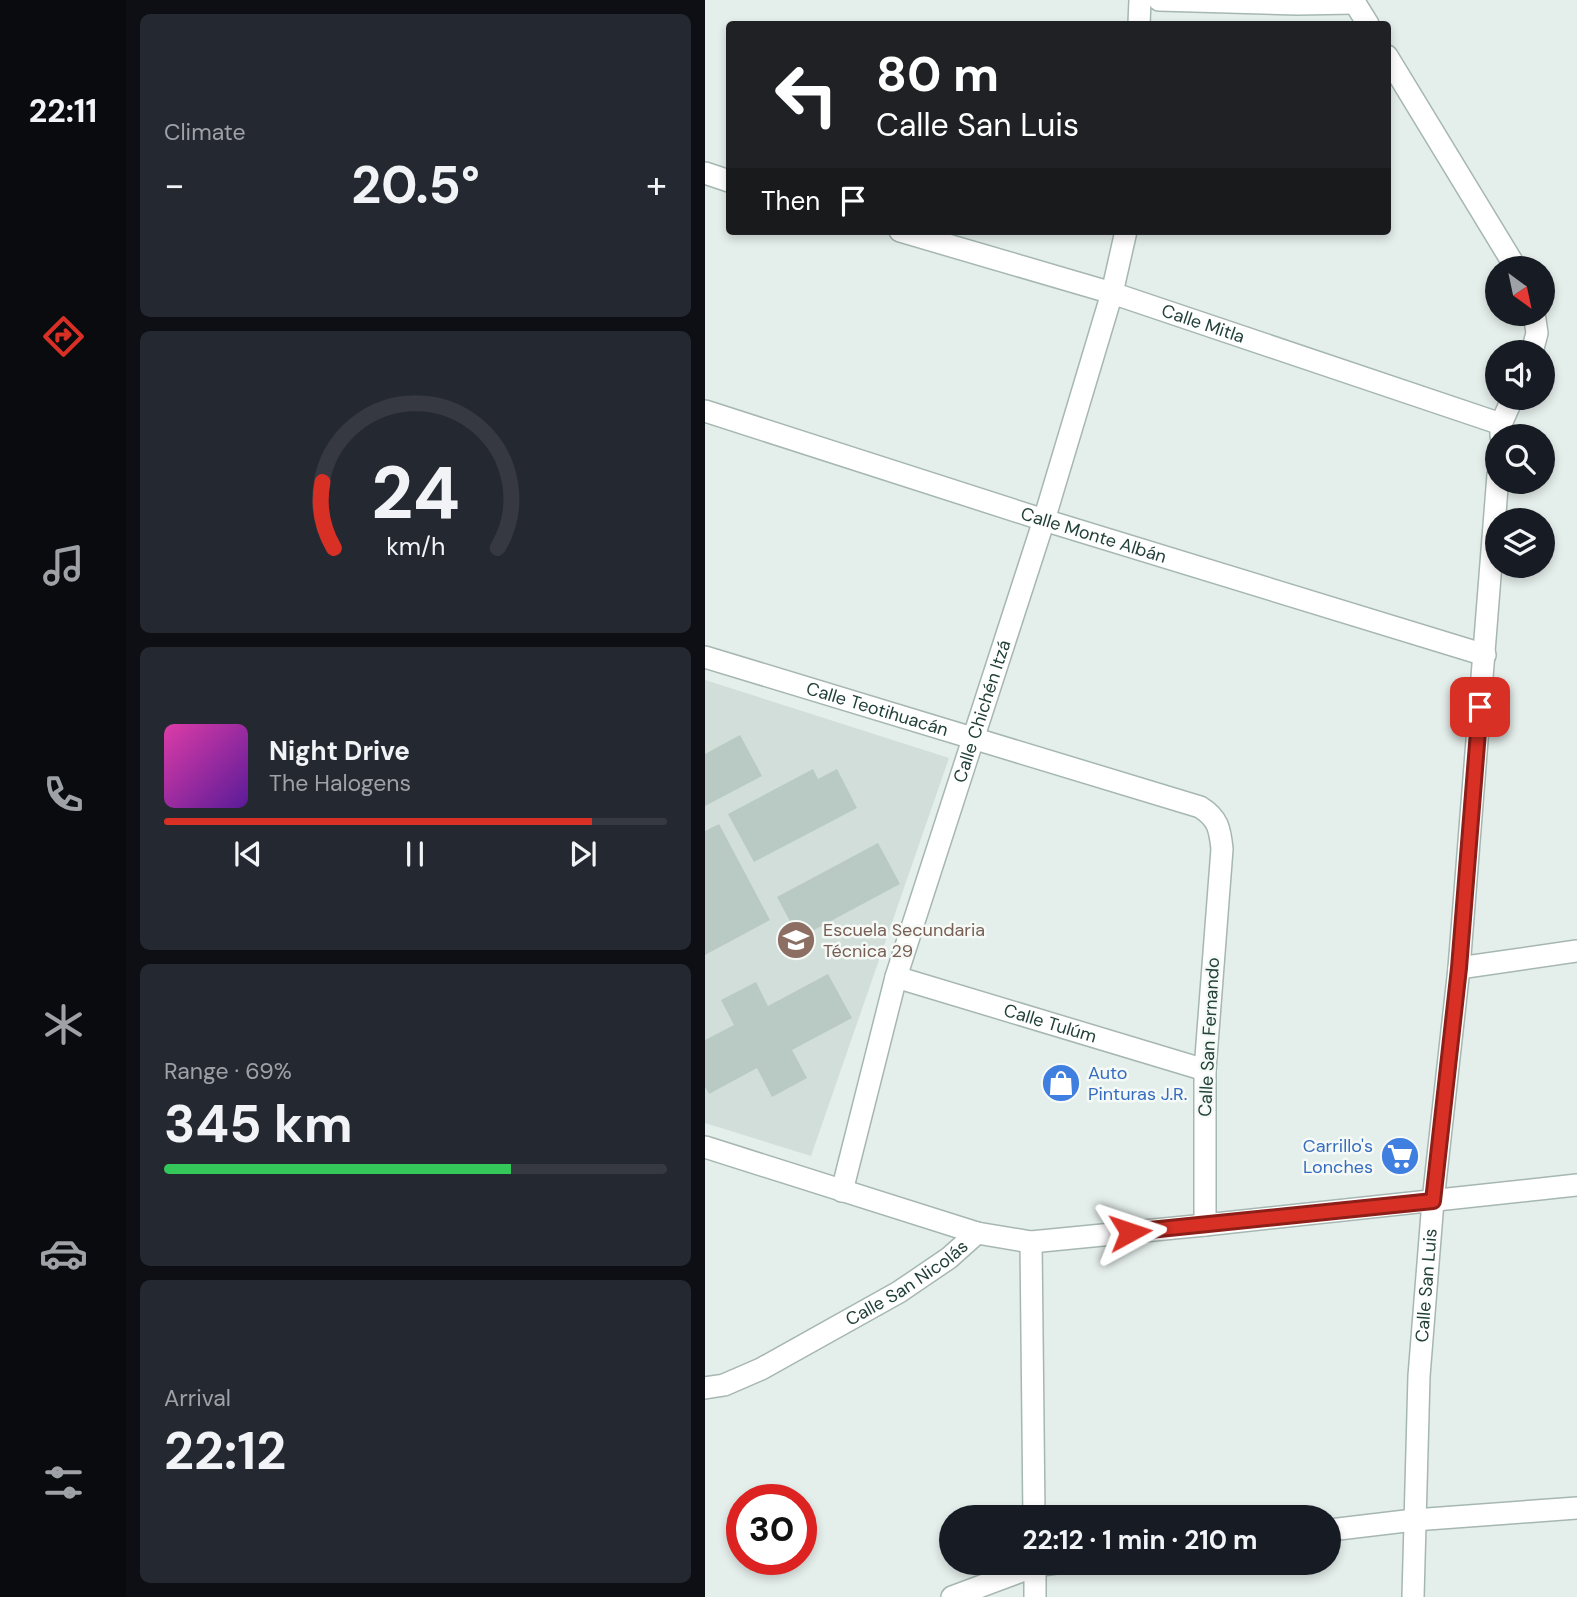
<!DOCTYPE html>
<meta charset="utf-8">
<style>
:root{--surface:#171b24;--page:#242831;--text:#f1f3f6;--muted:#9ea1a6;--line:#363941;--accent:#d93025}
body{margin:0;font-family:"DM Sans",sans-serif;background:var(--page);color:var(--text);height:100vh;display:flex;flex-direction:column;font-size:26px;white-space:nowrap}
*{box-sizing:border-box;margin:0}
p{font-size:23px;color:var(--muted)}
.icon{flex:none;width:38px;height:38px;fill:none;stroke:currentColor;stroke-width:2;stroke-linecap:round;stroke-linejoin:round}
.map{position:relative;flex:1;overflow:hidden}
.panel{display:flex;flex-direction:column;gap:14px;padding:14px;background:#0d0f14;width:579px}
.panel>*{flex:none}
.hud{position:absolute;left:21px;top:21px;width:665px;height:214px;border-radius:7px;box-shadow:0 4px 10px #0003;background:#202124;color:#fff;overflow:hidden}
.needle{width:46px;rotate:147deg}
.fabs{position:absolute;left:780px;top:256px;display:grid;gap:14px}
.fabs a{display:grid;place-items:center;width:70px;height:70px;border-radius:50%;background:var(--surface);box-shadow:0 4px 10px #0003;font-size:35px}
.speed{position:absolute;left:21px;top:1484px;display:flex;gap:14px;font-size:35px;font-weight:700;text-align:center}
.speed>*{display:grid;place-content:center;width:91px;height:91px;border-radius:50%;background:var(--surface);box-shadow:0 4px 10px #0003;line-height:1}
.speed .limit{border:10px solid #d22;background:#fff;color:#111}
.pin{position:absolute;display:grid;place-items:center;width:60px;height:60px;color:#fff;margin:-30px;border-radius:14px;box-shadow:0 4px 10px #0006}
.me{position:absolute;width:77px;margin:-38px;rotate:85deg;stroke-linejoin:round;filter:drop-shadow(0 0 5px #0008)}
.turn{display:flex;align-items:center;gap:24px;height:147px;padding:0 35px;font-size:32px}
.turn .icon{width:91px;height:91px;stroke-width:2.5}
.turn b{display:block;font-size:49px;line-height:60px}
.then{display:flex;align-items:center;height:66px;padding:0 35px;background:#0003;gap:14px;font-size:26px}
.big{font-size:52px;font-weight:700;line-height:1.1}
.panel .card{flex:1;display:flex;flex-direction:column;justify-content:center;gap:10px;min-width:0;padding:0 24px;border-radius:10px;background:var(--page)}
.panel .dial{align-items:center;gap:0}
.dial svg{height:182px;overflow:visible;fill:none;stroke:var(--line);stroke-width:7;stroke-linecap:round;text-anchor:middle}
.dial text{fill:var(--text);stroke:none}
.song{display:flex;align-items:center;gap:21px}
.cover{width:84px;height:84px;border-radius:10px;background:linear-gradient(135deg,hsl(320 70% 55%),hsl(270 70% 35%))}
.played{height:7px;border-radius:4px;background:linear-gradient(90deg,var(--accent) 85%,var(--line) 85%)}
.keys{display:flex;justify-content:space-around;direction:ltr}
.heat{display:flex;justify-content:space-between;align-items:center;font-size:38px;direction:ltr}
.charge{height:10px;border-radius:5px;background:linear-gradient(90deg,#34c759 69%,var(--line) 0)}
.trip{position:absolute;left:234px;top:1505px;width:402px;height:70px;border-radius:35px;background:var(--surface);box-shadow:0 4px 10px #0003;font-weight:700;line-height:70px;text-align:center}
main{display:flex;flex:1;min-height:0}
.tabs{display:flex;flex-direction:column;width:126px;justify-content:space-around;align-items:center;background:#090b0e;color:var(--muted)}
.tabs .icon{width:49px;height:49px}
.tabs .on{color:var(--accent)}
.tabs b{font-size:32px;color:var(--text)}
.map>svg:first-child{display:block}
.built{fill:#d2ded9}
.building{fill:#b9c9c3}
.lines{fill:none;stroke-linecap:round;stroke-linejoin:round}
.minor-casing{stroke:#a6b7b1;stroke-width:24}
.minor{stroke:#fff;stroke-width:21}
.route-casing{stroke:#8d1f18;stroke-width:18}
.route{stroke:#d93025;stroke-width:12}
.labels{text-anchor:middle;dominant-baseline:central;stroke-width:5;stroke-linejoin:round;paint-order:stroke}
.street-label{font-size:18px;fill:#224139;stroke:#f5faf7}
.education-label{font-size:18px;fill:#785e54;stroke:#f5faf7;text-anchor:start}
.shop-label{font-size:18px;fill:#366cbe;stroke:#f5faf7;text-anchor:start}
</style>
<main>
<nav class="tabs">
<b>22:11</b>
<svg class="icon on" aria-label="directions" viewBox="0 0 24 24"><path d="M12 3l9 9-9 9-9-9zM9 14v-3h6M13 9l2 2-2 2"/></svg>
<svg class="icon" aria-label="music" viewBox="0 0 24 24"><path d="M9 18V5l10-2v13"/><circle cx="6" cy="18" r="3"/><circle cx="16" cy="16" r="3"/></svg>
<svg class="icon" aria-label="phone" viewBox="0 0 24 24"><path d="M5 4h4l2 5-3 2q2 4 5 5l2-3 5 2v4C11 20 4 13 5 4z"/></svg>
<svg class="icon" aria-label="climate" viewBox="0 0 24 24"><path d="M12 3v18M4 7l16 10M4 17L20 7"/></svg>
<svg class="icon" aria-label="car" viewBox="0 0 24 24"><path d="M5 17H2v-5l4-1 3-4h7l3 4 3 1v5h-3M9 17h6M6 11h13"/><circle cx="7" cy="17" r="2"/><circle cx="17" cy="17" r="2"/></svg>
<svg class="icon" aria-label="filters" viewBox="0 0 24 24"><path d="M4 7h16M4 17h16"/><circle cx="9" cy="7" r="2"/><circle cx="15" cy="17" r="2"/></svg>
</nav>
<section class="panel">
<div class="card"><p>Climate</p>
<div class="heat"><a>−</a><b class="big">20.5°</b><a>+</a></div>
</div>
<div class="card dial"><svg viewBox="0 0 100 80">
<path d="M14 69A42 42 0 1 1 86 69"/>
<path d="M14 69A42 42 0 0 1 9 40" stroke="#d93025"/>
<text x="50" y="56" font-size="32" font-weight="700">24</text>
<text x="50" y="72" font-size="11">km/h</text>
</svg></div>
<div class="card">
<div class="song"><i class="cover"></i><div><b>Night Drive</b><p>The Halogens</p></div></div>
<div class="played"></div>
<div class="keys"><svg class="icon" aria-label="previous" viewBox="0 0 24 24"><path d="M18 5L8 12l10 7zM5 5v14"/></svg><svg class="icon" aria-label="pause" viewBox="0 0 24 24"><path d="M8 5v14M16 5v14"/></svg><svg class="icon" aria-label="next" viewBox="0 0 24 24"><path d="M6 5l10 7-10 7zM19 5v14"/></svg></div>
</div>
<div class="card"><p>Range · 69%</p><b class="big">345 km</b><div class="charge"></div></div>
<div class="card"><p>Arrival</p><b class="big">22:12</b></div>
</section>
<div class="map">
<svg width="872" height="1597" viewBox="0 0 872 1597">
<rect width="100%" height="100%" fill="#e4eeea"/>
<path class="built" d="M0,680L244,758L106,1156L0,1123Z"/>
<path class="building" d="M35,735L57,776L0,806V754Z
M108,769L113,779L132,769L152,808L49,862L23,814Z
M14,824L65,920L0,955V831Z
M173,843L195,884L94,938L72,897Z
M123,974L147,1018L87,1050L102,1078L67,1097L52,1068L4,1094L0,1087V1040L29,1025L16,1000L51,982L63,1006Z"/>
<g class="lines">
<g class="minor-casing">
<g id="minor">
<path d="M454,0L592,4L650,3"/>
<path d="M648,0L663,24"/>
<path d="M434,24L435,0"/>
<path d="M682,56L811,268"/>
<path d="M0,173L24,181"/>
<path id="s1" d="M195,231L407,293L796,424"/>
<path d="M827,352L832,333L829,313"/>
<path id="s2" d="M0,411L339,520L780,655"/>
<path d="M796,436V424L808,397"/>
<path id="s3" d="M0,657L495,807C513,818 515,829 517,849L500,1070V1225"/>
<path d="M754,968L872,951"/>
<path id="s4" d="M191,977L500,1070"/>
<path d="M0,1147L272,1233L326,1242L500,1225L872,1185"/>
<path id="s5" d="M137,1191L191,977L339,520L407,293L421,231"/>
<path d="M326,1242L329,1517"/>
<path id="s6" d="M0,1388L19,1385L56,1369L194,1292L244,1258L272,1233"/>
<path d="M625,1530L709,1520L872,1508"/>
<path d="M330,1563V1597"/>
<path d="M247,1597L330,1566L351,1563"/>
<path id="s7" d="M708,1597L714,1376L728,1201L754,968L793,475"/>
</g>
</g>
<use href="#minor" class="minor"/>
</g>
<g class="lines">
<g class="route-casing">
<path id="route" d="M425,1232L728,1201L754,968L775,707"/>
</g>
<use href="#route" class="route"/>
</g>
<defs>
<g id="school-disc" transform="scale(2.0125)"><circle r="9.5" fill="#8d6e63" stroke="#f5faf7"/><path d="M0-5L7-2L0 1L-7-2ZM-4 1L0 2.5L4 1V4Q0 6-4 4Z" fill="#fff"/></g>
<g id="shop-disc" transform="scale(2.0125)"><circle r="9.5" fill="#3f7fe0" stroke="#f5faf7"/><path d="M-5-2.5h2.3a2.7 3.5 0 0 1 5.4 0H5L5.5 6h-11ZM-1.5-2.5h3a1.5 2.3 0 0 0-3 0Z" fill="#fff"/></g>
<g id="supermarket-disc" transform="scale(2.0125)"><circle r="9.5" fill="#3f7fe0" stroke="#f5faf7"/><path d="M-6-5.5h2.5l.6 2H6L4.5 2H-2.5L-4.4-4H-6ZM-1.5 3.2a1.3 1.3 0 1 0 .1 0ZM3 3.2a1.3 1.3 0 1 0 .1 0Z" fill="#fff"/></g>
</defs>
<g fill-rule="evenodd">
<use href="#school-disc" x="91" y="940"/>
<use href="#shop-disc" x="356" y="1083"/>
<use href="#supermarket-disc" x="695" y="1156"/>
</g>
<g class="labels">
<g class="street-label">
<text stroke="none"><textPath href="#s1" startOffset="317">Calle Mitla</textPath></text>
<text stroke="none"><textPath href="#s2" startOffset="408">Calle Monte Albán</textPath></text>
<text stroke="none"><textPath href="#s3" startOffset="180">Calle Teotihuacán</textPath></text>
<text stroke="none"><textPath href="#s5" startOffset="500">Calle Chichén Itzá</textPath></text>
<text stroke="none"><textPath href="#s4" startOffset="161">Calle Tulúm</textPath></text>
<text transform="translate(504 1037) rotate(-87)">Calle San Fernando</text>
<text stroke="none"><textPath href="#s6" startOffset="229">Calle San Nicolás</textPath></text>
<text stroke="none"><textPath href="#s7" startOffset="312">Calle San Luis</textPath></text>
</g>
<g class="education-label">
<text x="118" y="930">Escuela Secundaria<tspan x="118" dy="21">Técnica 29</tspan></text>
</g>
<g class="shop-label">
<text x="383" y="1073">Auto<tspan x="383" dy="21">Pinturas J.R.</tspan></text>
<text x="668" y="1146" text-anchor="end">Carrillo's<tspan x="668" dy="21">Lonches</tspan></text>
</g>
</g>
</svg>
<div class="fabs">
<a><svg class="needle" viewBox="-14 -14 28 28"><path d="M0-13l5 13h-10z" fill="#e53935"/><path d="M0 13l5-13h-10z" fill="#9ea1a6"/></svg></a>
<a><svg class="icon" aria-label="sound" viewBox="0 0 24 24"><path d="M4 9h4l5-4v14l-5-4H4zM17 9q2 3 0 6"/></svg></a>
<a><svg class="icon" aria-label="search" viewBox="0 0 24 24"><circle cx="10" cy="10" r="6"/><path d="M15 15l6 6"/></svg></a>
<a><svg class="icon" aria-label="layers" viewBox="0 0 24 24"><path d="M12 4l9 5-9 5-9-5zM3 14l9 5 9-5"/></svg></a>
</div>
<div class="speed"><div class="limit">30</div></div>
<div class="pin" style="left:775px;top:707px;background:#d93025"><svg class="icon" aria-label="arrive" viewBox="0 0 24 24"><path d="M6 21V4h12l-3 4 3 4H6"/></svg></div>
<svg class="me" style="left:425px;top:1232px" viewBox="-20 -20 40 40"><path d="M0-17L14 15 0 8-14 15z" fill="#d93025" stroke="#fff" stroke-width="4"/></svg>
<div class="trip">22:12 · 1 min · 210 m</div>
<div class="hud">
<div class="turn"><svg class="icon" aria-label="left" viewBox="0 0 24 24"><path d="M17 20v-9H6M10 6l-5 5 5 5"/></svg><div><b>80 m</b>Calle San Luis</div></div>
<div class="then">Then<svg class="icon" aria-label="arrive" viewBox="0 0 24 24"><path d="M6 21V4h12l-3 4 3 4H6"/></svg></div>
</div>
</div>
</main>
